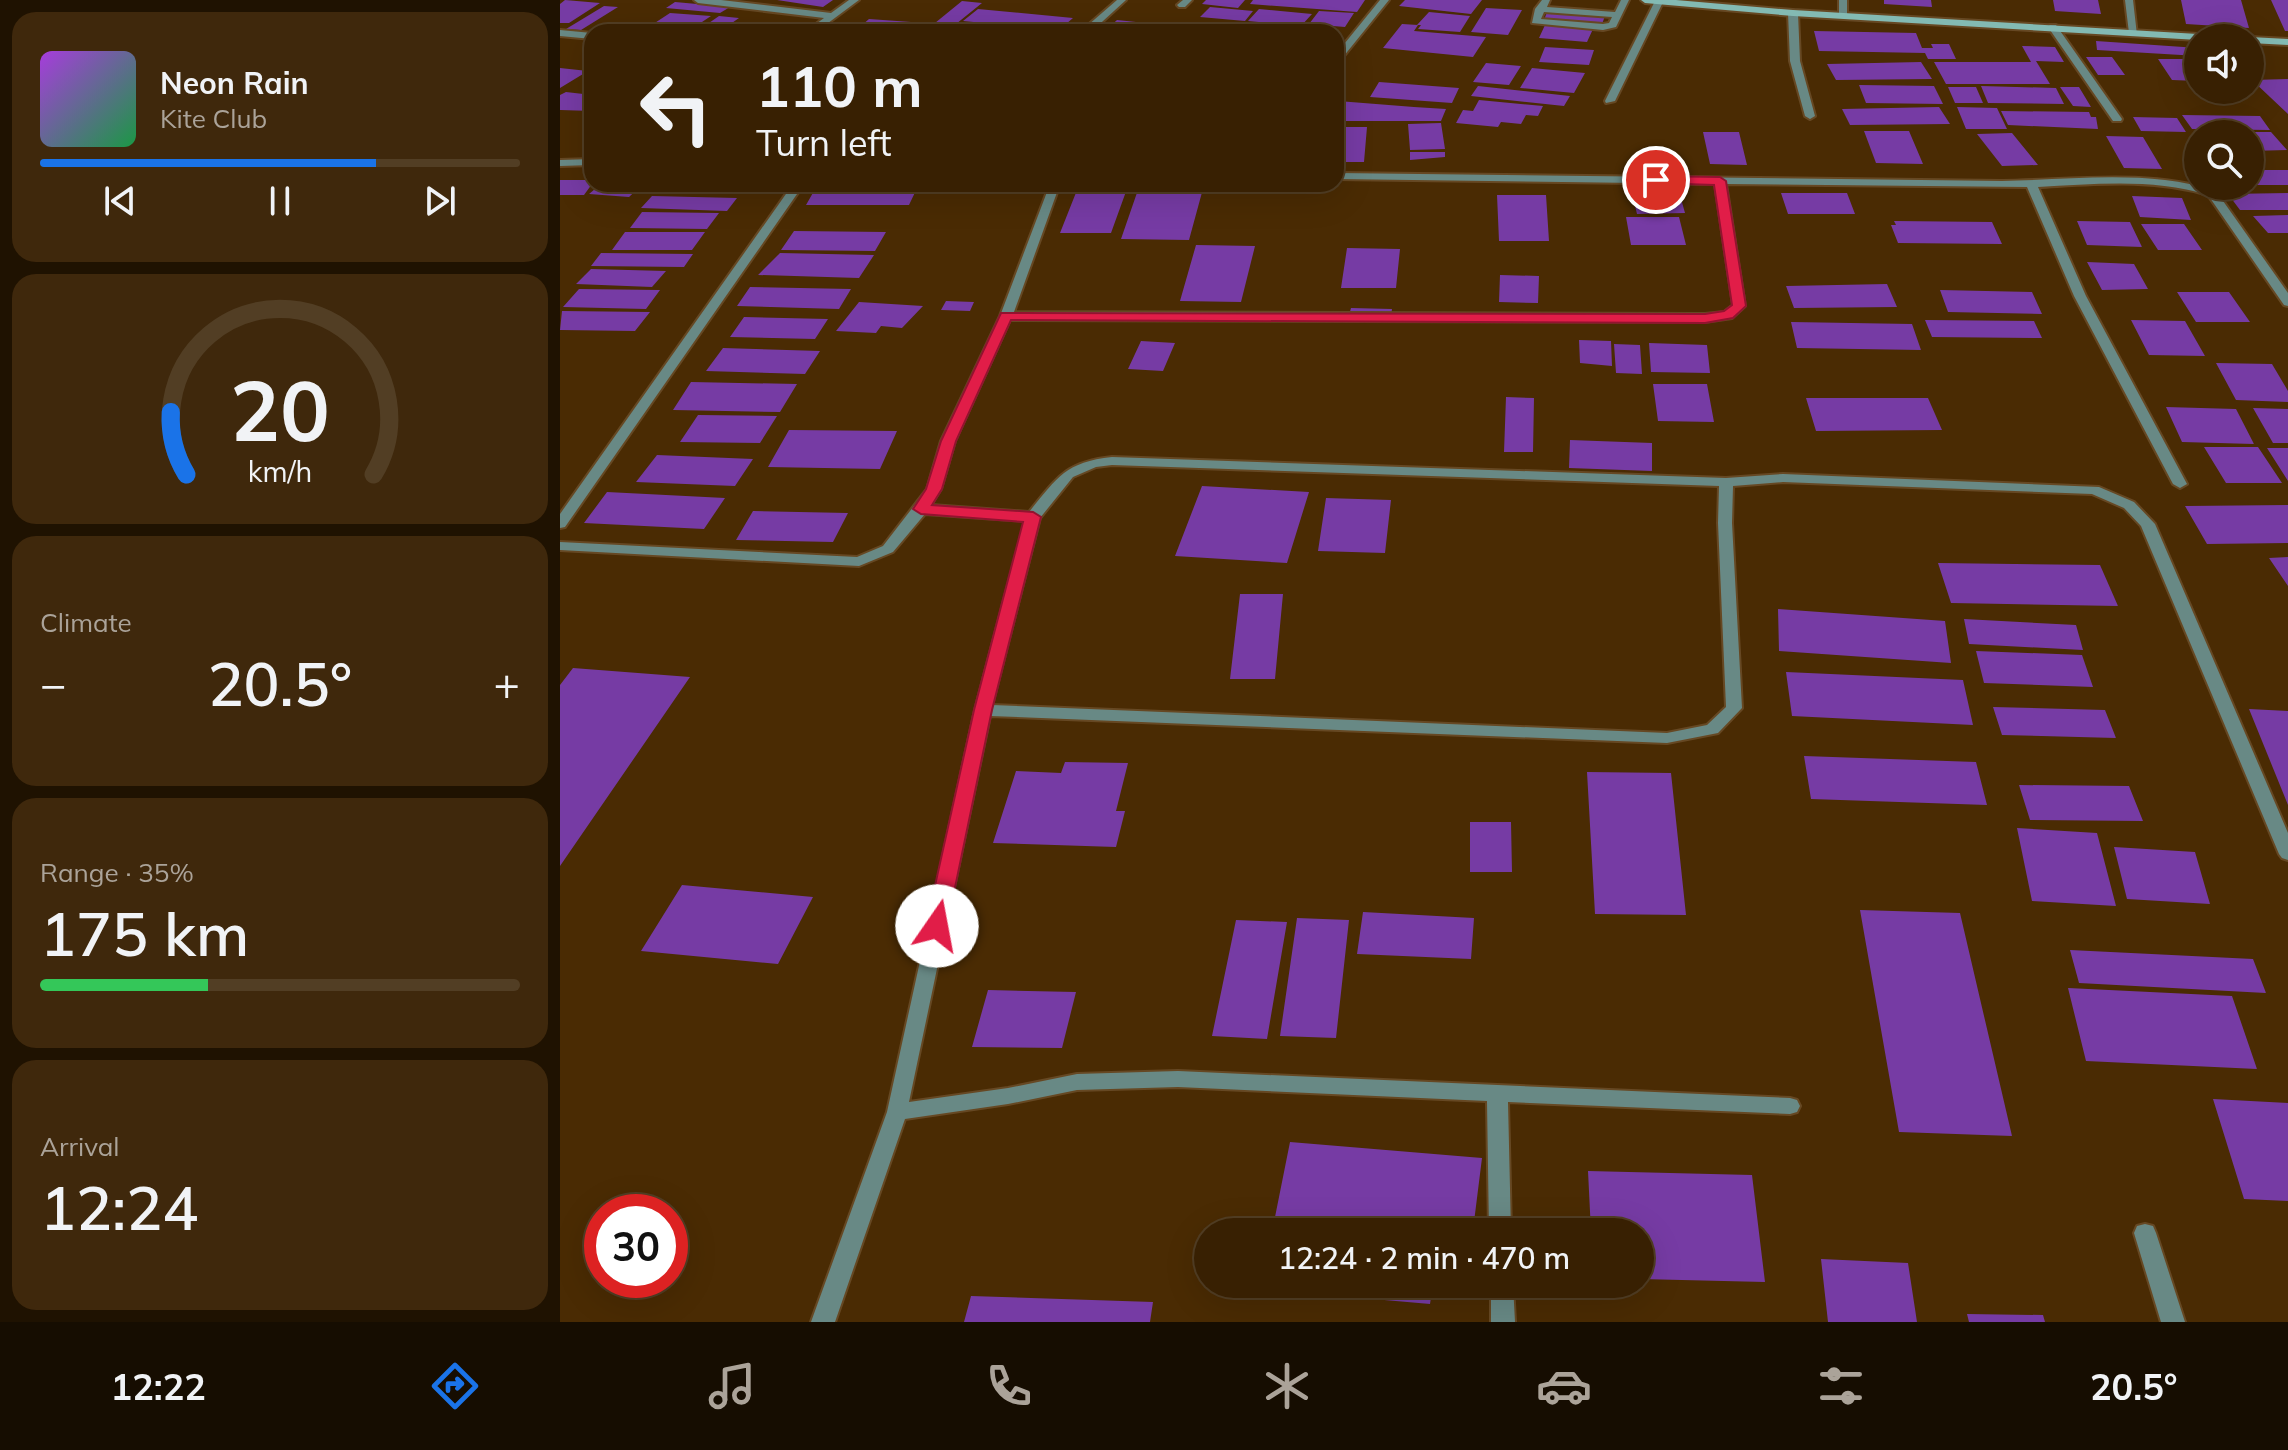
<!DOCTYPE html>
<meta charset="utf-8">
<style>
:root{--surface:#382002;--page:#3f280c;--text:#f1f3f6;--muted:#aba399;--line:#523e24;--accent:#1a73e8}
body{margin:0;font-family:Mulish,sans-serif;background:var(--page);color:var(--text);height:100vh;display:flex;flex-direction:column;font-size:30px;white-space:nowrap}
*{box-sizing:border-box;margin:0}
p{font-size:26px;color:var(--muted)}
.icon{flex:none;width:44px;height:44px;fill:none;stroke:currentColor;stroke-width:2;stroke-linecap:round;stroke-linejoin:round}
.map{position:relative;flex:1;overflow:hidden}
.side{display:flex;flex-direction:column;gap:12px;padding:12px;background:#1f1201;width:560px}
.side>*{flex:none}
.banner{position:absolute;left:24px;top:24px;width:760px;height:168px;border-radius:24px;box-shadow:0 8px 32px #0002,0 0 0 2px var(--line);background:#382002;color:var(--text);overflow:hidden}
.controls{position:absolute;left:1624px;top:24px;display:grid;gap:16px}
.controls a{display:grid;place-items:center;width:80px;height:80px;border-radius:50%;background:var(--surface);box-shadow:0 8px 32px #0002,0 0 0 2px var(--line);font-size:40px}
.speed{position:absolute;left:24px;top:1194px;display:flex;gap:16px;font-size:40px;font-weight:700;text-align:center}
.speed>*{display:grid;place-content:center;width:104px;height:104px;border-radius:50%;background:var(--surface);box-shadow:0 8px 32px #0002,0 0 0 2px var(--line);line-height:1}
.speed .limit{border:12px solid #d22;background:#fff;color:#111}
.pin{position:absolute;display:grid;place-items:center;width:68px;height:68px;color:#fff;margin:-34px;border:4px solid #fff;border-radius:50%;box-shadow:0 2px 8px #0007}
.me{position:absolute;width:88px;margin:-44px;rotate:12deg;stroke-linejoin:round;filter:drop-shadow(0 0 6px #0008)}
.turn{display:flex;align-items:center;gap:28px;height:168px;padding:0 40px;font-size:36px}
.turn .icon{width:104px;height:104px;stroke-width:2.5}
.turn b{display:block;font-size:56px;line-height:68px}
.big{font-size:60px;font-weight:600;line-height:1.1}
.side .card{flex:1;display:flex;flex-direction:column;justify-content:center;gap:12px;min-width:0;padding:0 28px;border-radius:24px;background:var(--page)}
.side .dial{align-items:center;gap:0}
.dial svg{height:208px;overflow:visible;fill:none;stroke:var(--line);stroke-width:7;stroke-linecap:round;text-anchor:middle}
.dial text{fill:var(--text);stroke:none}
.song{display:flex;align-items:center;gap:24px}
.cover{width:96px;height:96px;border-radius:12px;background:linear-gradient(135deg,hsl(280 70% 55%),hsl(140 70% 35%))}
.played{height:8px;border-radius:4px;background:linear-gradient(90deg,var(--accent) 70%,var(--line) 70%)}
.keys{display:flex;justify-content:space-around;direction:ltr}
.heat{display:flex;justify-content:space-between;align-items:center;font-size:44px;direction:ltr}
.charge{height:12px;border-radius:6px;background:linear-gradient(90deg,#34c759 35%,var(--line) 0)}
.trip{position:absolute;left:634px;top:1218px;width:460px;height:80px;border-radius:40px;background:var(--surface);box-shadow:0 8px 32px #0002,0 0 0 2px var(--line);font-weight:600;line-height:80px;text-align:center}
.menu{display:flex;height:128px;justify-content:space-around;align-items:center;background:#160d01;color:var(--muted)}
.menu .icon{width:56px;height:56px}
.menu .on{color:var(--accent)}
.menu b{font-size:36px;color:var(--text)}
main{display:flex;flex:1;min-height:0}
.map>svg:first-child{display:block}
.building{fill:#763ba4}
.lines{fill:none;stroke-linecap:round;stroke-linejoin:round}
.lane-casing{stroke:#664823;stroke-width:4}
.street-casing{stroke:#664823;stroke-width:4}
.secondary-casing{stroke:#664823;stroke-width:4}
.lane{fill:#688985;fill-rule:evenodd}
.street{fill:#688985;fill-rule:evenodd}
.secondary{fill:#83bab3;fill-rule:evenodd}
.route{fill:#e11d48;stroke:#92132f;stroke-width:2}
</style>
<main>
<section class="side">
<div class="card">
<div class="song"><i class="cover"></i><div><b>Neon Rain</b><p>Kite Club</p></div></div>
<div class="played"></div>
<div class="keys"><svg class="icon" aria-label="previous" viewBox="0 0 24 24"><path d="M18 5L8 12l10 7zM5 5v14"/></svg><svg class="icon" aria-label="pause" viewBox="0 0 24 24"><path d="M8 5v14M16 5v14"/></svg><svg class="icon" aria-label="next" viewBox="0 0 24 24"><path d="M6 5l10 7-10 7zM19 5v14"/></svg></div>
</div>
<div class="card dial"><svg viewBox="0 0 100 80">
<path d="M14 69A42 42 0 1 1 86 69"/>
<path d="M14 69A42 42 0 0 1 8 45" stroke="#1a73e8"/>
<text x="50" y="56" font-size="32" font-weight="700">20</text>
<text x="50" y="72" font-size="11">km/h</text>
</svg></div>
<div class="card"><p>Climate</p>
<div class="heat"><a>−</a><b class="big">20.5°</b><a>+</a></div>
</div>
<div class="card"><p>Range · 35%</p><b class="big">175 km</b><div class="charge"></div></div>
<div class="card"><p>Arrival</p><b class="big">12:24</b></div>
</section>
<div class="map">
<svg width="1728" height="1322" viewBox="0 0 1728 1322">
<rect width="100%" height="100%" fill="#4a2b03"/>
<path class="building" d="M5,0L40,3L9,23H0V4Z
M217,0H273L263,7Z
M646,0H685L678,8L642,4Z
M693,0H805L797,12L690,4Z
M845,0H922L911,14L839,6Z
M1324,0H1371L1372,7L1324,4Z
M1493,0H1538L1541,14L1495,11Z
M1621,0H1681L1689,28L1626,24Z
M1711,0H1728V31H1725Z
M402,1L422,3L396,24L375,23Z
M115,2L170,7L160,13L106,8Z
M44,6L58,7L21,30L6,29Z
M650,7L693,11L685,21L640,17Z
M926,8L962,10L948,35L911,32Z
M418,9L513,18L499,30L403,21Z
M699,9L752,14L741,26L688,21Z
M759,11L794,13L785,27L749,24Z
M869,12L910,16L900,32L858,29L861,25H857Z
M987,12L1045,16L1042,24L984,20Z
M110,13L151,16L127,32H81Z
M159,16L179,18L159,32H136Z
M309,19L379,24L371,32H294Z
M557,20L652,30V32H544Z
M217,23L238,25L227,32H203Z
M406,23L476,30L475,32H394Z
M670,23L750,30V32H661Z
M842,24L858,25L854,31L926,37L913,57L823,48Z
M985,25L1033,29L1027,42L979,38Z
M1254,31L1356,33L1362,48H1373L1371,44H1389L1396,59H1368L1365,53L1259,51Z
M1536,41L1638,48V56L1537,50Z
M1462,46L1495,47L1504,62L1476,61L1490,84H1386L1374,62H1471Z
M985,47L1034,50L1029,65L979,62Z
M1526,57H1552L1565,75H1538Z
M1598,59H1638V81L1612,80Z
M1361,62L1372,79L1276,80L1267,64Z
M926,63L961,66L949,85L913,82Z
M0,68L28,71L0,88Z
M972,68L1025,73L1014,93L960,88Z
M1728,79V114L1692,80Z
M819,82L899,88L892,103L810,97Z
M1299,85L1374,86L1383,104L1306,103Z
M918,86L1010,96L1004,106L911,96Z
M1421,86L1496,88L1504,104L1428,103Z
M1388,87H1416L1423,103H1395Z
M1500,87H1519L1531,107L1513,106Z
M6,92L32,95V111L0,110V95Z
M919,100L983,106L978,116L966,115L961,124L941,122L938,127L896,123L903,110L913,111Z
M778,101L854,107L886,109L881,121H776Z
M1379,107L1390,124L1290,125L1282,109Z
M1397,107L1437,108L1447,129H1406Z
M1441,111L1529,112L1531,117H1536L1538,129L1448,125Z
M1622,115L1700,116L1710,130L1632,129Z
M1573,117L1617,118L1626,132L1581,131Z
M881,123L885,149L850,150L848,124Z
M784,127H807L804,162H780Z
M1304,131H1349L1363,164L1316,163Z
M1143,132H1179L1187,165L1150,164Z
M1690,132H1711L1727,150L1690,151Z
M1452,133L1478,165L1442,166L1417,134Z
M1546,136L1583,137L1602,169L1564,168Z
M850,152H885V157L850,160Z
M1690,170H1728V185H1690Z
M0,180H32V184L24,195H0Z
M41,184H83L69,197L29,194Z
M101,184H188L181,193H93Z
M258,184H359L349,205H246Z
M580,184L644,185L629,240L561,239Z
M519,185L568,186L551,233H500Z
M1118,188L1125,213L1077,214L1071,189Z
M1221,193H1287L1295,214H1228Z
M1728,193V210H1680L1668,194Z
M937,195H986L989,241H939Z
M92,196L177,198L167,211L81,208Z
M1572,196L1622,198L1631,220L1580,217Z
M82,212L159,213L147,229L70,228Z
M1728,215V233H1708L1693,216Z
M1066,217H1119L1126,245H1071Z
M1334,221L1432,222L1442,244L1338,243L1331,225H1336Z
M1517,221L1570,222L1582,247L1527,245Z
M1581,224H1624L1642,250H1598Z
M234,231L326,232L315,251L221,250Z
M65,232H145L132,250H52Z
M636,245L695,246L681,302L620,301Z
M787,248L840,249L836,288H781Z
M41,253L133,254L124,267L31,266Z
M220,253L314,255L299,278L198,275Z
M1527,262L1574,264L1588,289L1542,290Z
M31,269L106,271L92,287L16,284Z
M940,275L979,276L978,303L939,302Z
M1327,284L1337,307L1234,308L1226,286Z
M190,287L291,289L279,309L177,306Z
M19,289L100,290L86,309L3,307Z
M1380,290L1472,292L1482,314L1388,312Z
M1617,292H1669L1690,322H1636Z
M386,301L414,302L410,311L381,310Z
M299,302L363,306L342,328L321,326L316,333L276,331Z
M791,308L832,309L831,316L789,315Z
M2,311L90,312L75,331L0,330Z
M184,317L268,319L255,339L170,337Z
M1365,320L1474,321L1482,338L1372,337Z
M1571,320L1625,321L1645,356L1589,355Z
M1231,322L1352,324L1361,350L1237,348Z
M1019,340L1051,341L1052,366L1020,363Z
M581,341L615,343L603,371L568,369Z
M1089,343L1147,345L1150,373L1091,372Z
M1054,344L1080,345L1082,374L1056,373Z
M163,348L260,351L245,374L146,371Z
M1656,363L1712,364L1728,391V402L1676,400Z
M131,382L237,384L220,412L113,410Z
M1093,384H1147L1154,422L1098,421Z
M946,397L974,398L973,452H944Z
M1246,398H1368L1382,430L1256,431Z
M1606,407L1676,409L1694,444L1622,442Z
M1693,408L1728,409V443H1713Z
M138,415L217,416L200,443L120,442Z
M229,430L337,431L320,469L208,467Z
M1010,440L1092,443V471L1009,468Z
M1644,447H1698L1722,483H1666Z
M1707,448H1728V481Z
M97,455L193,459L175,486L76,482Z
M642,486L749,492L727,563L615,556Z
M47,492L165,498L144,529L24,523Z
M766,498L831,500L825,553L758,551Z
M1728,505V543L1647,544L1625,506Z
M193,511L288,513L273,542L176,540Z
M1728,557V586L1709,558Z
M1378,563L1540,565L1558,606L1391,603Z
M680,594H723L715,679H670Z
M1218,609L1385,621L1391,663L1219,651Z
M1404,619L1516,625L1523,650L1409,644Z
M1416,651L1522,655L1533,687L1424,683Z
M13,668L130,677L0,866V685Z
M1226,672L1403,680L1413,725L1232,716Z
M1433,707L1545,710L1556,738L1442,735Z
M1689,709L1728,711V805Z
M1244,756L1416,762L1427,805L1251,799Z
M505,762L568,763L556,811H565L556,847L433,843L456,771L501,773Z
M1027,772L1111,773L1126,915L1035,914Z
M1459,785L1569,786L1583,821L1470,820Z
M910,822H951L952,872H910Z
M1457,828L1537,833L1556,906L1472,901Z
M1554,847L1635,852L1650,904L1567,899Z
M122,885L253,897L218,964L81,951Z
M1300,910L1400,913L1452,1136L1339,1132Z
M803,912L914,918L911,959L797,954Z
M737,918L789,920L776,1038L720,1036Z
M676,920L727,922L707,1039L652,1036Z
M1510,950L1693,959L1706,993L1519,983Z
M1508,988L1672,996L1697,1069L1526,1061Z
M428,990L516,992L502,1048L412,1047Z
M1653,1099L1728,1103V1201L1684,1199Z
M730,1142L922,1158L914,1222L881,1220L880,1232H712Z
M1028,1171L1192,1175L1205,1282L1080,1279V1232H1031Z
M1261,1259L1348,1263L1357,1322H1268Z
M701,1284H873L870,1304L700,1289Z
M411,1296L593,1302L590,1322H404Z
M1407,1314L1483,1315L1485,1322H1409Z"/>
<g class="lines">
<g class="lane-casing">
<path id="lane" d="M623,0H632L625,7H619L617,5Z
M982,0H990L987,7L1055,12L1061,0H1069L1056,27L1043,30L972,23L975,9ZM984,12L1052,17L1049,23L1043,24L981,19Z"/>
</g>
<g class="street-casing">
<path id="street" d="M134,0H161L271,13L289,0H299L256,32H245L264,18L138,3Z
M557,0H566L531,32H520Z
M820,0H829L779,62L776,63V54Z
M1104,0L1055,101L1046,103L1045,101L1095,1Z
M1279,0H1287V17L1279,15Z
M1565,0H1573L1577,35L1569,33Z
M1233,10L1238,13L1240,61L1255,116L1250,119L1245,116L1230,61L1228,13Z
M1490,25H1496L1562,119L1561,121H1553L1488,27Z
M0,30L32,33V39L0,36Z
M32,159V165L0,166V160Z
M776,173L1442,181C1513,180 1588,169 1656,191L1728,293V306L1724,305L1648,195C1594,178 1535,184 1478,187L1526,296L1627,484L1620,488L1613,484L1514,296L1467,187L1166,184L1185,306L1172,318L1145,322L450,320L395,441L381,489L371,505L469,512C497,478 505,462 552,457L1166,478L1223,474L1539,487L1574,502L1595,524L1728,833V860L1722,858L1719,854L1581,526L1564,508L1532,494L1223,482L1173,486L1172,523L1182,708L1158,733L1107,743L430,716L349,1102L448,1088L517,1074L618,1071L1230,1098L1237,1100L1240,1106L1237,1112L1230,1114L948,1102L951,1232H929L927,1101L618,1087L517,1090L448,1104L345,1119L275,1322H251L327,1112L415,710L465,521L365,514L333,552L299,566L0,550V542L297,557L323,546L367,489L381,441L440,316L490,184H500L454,312L1145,314L1164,312L1173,305L1155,184L776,179ZM552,465L1159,486L1158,523L1166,707L1147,725L1107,733L432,705L480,518L513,477L536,467Z
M233,184H244L5,527L0,528V514Z
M1585,1224L1593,1226L1596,1233L1625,1322H1601L1574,1233L1577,1226Z
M931,1284H953L955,1322H931Z"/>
</g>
<g class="secondary-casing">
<path id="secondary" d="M1081,0H1116L1233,10L1655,35L1660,38L1638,40L1233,16L1085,3Z
M1690,37L1728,39V45L1690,43V38H1687Z"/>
</g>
<use href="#lane" class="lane"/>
<use href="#street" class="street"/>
<use href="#secondary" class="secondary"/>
</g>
<path class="route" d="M1096,176L1160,177L1166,181L1186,306L1173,318L1145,323L451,320L396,441L382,489L372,505L473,512L481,517L432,710L387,926L384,932H369L366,926L414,710L463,522L361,514L353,509L366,489L381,441L441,313L1145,314L1164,311L1172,305L1154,185L1092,183V178Z"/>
</svg>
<div class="controls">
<a><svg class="icon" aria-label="sound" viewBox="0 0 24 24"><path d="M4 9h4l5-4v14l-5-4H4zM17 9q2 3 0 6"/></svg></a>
<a><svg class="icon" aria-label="search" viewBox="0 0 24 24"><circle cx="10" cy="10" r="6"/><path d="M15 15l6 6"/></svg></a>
</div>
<div class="speed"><div class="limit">30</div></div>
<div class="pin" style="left:1096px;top:180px;background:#d93025"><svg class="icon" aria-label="arrive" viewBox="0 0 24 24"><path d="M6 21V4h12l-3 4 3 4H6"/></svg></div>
<svg class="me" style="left:377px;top:926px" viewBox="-20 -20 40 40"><circle r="19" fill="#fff"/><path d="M0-13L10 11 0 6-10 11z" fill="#e11d48"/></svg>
<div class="trip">12:24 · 2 min · 470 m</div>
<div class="banner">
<div class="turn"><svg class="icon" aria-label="left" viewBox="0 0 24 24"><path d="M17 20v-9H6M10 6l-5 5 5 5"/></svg><div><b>110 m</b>Turn left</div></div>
</div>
</div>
</main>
<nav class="menu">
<b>12:22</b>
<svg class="icon on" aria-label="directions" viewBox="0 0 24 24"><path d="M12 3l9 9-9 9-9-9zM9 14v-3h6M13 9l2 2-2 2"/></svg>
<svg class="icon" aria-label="music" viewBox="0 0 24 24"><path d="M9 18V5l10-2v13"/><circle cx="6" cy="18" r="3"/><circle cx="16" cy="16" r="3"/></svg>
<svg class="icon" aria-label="phone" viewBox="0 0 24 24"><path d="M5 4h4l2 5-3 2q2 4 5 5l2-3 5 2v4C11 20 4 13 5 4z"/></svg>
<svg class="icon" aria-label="climate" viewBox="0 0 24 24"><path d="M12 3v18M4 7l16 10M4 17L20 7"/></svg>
<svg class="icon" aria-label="car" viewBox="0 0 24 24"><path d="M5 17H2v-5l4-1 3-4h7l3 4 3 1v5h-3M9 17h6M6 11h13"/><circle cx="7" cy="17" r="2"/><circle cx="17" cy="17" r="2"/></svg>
<svg class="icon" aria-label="filters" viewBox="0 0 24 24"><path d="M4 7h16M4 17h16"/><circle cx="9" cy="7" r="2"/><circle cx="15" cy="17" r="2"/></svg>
<b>20.5°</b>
</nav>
